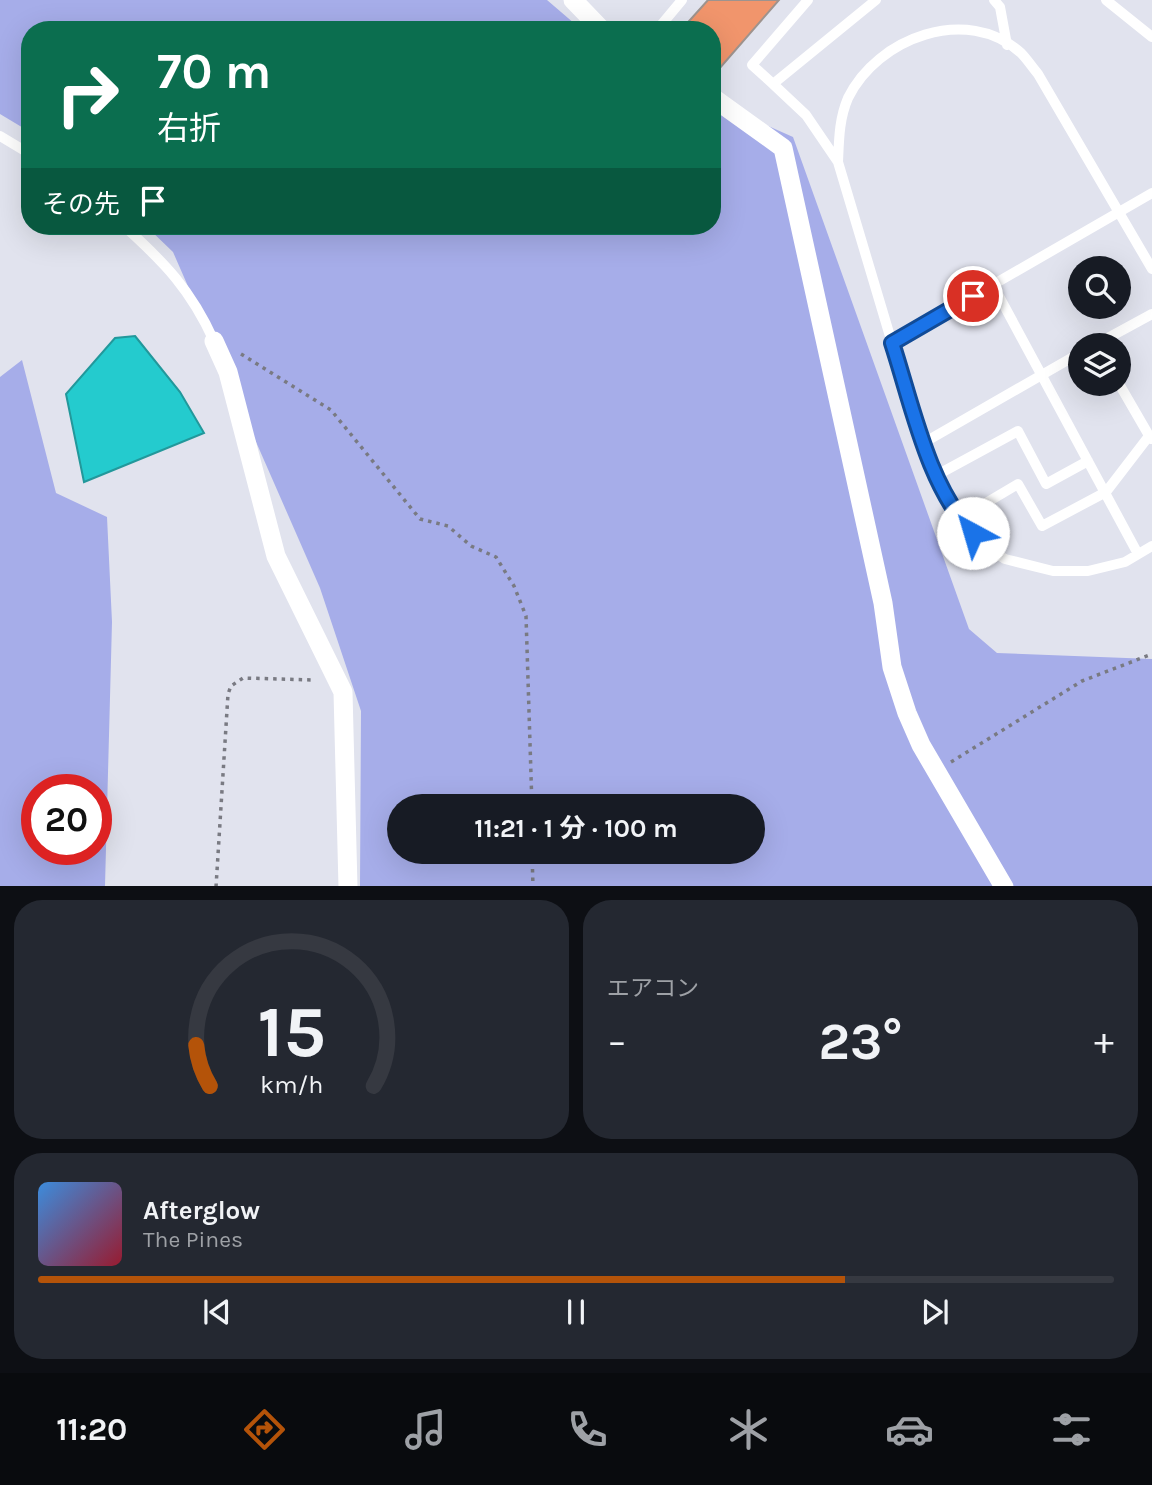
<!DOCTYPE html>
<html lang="ja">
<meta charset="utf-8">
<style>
:root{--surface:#171b24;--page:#242831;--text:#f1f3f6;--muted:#9ea1a6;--line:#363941;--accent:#b45309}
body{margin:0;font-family:Karla,"Noto Sans JP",sans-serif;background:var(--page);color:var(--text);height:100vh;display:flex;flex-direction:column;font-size:26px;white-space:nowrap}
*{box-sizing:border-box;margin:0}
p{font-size:23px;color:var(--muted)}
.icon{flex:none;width:38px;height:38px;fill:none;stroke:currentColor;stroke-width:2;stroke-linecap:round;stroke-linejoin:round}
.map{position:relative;height:886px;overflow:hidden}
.drawer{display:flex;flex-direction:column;gap:14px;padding:14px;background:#0d0f14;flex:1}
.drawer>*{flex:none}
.banner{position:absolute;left:21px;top:21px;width:700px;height:214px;border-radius:28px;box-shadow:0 7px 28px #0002;background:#0b6e4f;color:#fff;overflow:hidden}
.tools{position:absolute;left:1068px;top:256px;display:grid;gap:14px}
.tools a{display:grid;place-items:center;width:63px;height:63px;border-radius:50%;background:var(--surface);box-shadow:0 7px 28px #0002;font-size:35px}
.speed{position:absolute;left:21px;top:774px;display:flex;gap:14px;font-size:35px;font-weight:700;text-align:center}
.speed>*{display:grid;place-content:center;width:91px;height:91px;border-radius:50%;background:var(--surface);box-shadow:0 7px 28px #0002;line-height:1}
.speed .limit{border:10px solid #d22;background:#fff;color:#111}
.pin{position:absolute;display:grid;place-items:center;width:60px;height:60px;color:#fff;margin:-30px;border:4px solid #fff;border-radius:50%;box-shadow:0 2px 7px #0007}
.me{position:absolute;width:77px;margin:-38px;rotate:321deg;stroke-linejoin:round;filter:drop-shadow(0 0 5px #0008)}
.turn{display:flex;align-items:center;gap:24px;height:147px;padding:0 21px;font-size:32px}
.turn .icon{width:91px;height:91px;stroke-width:2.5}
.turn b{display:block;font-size:49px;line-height:60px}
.then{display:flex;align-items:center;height:66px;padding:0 21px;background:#0003;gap:14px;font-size:26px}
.big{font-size:52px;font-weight:700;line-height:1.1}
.drawer .widget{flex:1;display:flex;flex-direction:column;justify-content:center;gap:10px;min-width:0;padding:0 24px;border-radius:28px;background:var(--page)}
.drawer .dial{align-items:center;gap:0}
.dial svg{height:182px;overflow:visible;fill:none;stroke:var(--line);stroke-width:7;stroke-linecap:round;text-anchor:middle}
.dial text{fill:var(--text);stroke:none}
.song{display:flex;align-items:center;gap:21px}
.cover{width:84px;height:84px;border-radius:10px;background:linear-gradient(135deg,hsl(210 70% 55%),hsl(350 70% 35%))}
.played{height:7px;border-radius:4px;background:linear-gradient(90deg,var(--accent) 75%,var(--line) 75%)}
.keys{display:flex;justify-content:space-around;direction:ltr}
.heat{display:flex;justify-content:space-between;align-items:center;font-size:38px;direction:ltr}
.drawer .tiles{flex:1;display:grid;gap:14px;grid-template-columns:1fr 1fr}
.widget:last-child{grid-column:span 2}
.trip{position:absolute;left:387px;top:794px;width:378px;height:70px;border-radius:35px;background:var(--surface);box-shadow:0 7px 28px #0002;font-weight:700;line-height:70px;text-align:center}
.menu{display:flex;height:112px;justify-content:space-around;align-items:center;background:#090b0e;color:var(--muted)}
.menu .icon{width:49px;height:49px}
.menu .current{color:var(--accent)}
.menu b{font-size:32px;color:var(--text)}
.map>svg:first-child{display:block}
.green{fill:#a6ade9;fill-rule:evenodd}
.water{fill:#24cbce;stroke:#22989b;stroke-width:2}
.building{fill:#f1956c;stroke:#9e938e;stroke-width:2}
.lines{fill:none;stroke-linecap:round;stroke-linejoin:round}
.path{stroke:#797a82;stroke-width:3.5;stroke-dasharray:3.5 5;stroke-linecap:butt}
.lane{stroke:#fff;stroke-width:10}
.street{stroke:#fff;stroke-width:19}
.route-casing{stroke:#114b97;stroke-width:18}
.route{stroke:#1a73e8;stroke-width:12}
</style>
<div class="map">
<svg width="1152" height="887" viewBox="0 0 1152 887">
<rect width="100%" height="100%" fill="#e1e3ee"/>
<path class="green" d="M0,0H547L582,30H30V132L0,114Z
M712,101L793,137L969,629L997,653L1152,659V886H360L361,711L320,588L173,252L146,226H712ZM399,807H752V852H399Z
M22,360L56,493L107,517L112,622L105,886H0V377ZM37,789H96V849H37Z"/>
<path class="water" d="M135,336L180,392L204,433L84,482L66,394L115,338Z"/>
<path class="building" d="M708,0H779L712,77V30H681Z"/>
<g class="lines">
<path class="path" d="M241,354L331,410L420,519L448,526L471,546L496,557L514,586L526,616L532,807
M951,762L1082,681L1152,654
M532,852L533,887
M216,887L228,694L231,686L243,678L315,680"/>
<path class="lane" d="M876,0L773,84L806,115L838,162L892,343L925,442L944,494L959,519L986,547L1005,559L1053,571H1088L1125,562L1152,546
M994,0L1000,7L1007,45
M1106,0L1152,37
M657,30L682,0
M773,84L752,65L808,0
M0,136L30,154
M838,162C839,140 839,119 848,98C877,38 967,4 1021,53C1027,59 1032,67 1038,74L1152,269
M124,226C165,263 191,290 214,341
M993,285L1138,554
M892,343L1152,193
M1095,345L1152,314
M1118,382L1151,439
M925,442L1080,353
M937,475L1018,431L1046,484L1088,461
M959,519L1018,484L1042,526L1106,492L1149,436"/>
<path class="street" d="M573,0L602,30
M712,97L783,148L883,603L892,667L907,713L921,745L1004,887
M214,341L228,372L276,556L343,692L348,887"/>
</g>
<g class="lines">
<g class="route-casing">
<path id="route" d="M973,533C928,487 912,404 892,343L973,296"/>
</g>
<use href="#route" class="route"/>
</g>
</svg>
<div class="tools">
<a><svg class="icon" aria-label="search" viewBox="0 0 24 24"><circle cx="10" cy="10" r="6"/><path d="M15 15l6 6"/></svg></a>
<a><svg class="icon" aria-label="layers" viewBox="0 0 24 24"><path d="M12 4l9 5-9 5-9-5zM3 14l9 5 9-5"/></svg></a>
</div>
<div class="speed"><div class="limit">20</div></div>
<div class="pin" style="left:973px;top:296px;background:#d93025"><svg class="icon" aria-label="arrive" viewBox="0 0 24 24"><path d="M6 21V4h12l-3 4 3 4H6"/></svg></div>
<svg class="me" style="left:973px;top:533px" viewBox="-20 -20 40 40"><circle r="19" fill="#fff"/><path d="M0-13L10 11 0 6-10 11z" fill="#1a73e8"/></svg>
<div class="trip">11:21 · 1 分 · 100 m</div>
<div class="banner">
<div class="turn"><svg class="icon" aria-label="right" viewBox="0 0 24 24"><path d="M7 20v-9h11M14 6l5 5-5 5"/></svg><div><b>70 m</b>右折</div></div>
<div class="then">その先<svg class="icon" aria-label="arrive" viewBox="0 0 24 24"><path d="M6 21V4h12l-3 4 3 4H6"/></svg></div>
</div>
</div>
<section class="drawer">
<div class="tiles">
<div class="widget dial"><svg viewBox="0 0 100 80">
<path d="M14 69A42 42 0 1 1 86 69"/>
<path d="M14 69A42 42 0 0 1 8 51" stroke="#b45309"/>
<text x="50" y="56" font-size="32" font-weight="700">15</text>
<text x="50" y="72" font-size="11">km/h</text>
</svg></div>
<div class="widget"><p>エアコン</p>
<div class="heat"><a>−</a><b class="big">23°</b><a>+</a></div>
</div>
<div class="widget">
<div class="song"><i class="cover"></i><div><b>Afterglow</b><p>The Pines</p></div></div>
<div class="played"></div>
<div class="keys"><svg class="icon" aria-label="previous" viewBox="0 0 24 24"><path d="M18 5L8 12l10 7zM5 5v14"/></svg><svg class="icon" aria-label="pause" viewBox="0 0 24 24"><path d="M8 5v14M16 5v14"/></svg><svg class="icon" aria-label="next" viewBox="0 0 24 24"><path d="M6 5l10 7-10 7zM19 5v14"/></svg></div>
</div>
</div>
</section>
<nav class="menu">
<b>11:20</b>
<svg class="icon current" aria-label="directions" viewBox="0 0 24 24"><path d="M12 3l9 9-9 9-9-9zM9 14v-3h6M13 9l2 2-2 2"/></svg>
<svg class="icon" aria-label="music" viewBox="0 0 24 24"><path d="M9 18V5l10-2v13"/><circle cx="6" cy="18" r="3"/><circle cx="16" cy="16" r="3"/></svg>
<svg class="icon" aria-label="phone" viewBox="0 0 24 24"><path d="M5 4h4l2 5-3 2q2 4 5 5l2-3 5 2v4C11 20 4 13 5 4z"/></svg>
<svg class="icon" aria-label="climate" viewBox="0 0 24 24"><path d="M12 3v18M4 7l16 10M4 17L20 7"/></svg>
<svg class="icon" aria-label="car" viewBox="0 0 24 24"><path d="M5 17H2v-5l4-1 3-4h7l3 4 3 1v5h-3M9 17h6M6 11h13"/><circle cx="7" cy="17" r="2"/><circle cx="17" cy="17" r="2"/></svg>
<svg class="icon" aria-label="filters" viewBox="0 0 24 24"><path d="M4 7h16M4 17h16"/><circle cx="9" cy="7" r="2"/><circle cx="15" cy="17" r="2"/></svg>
</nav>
